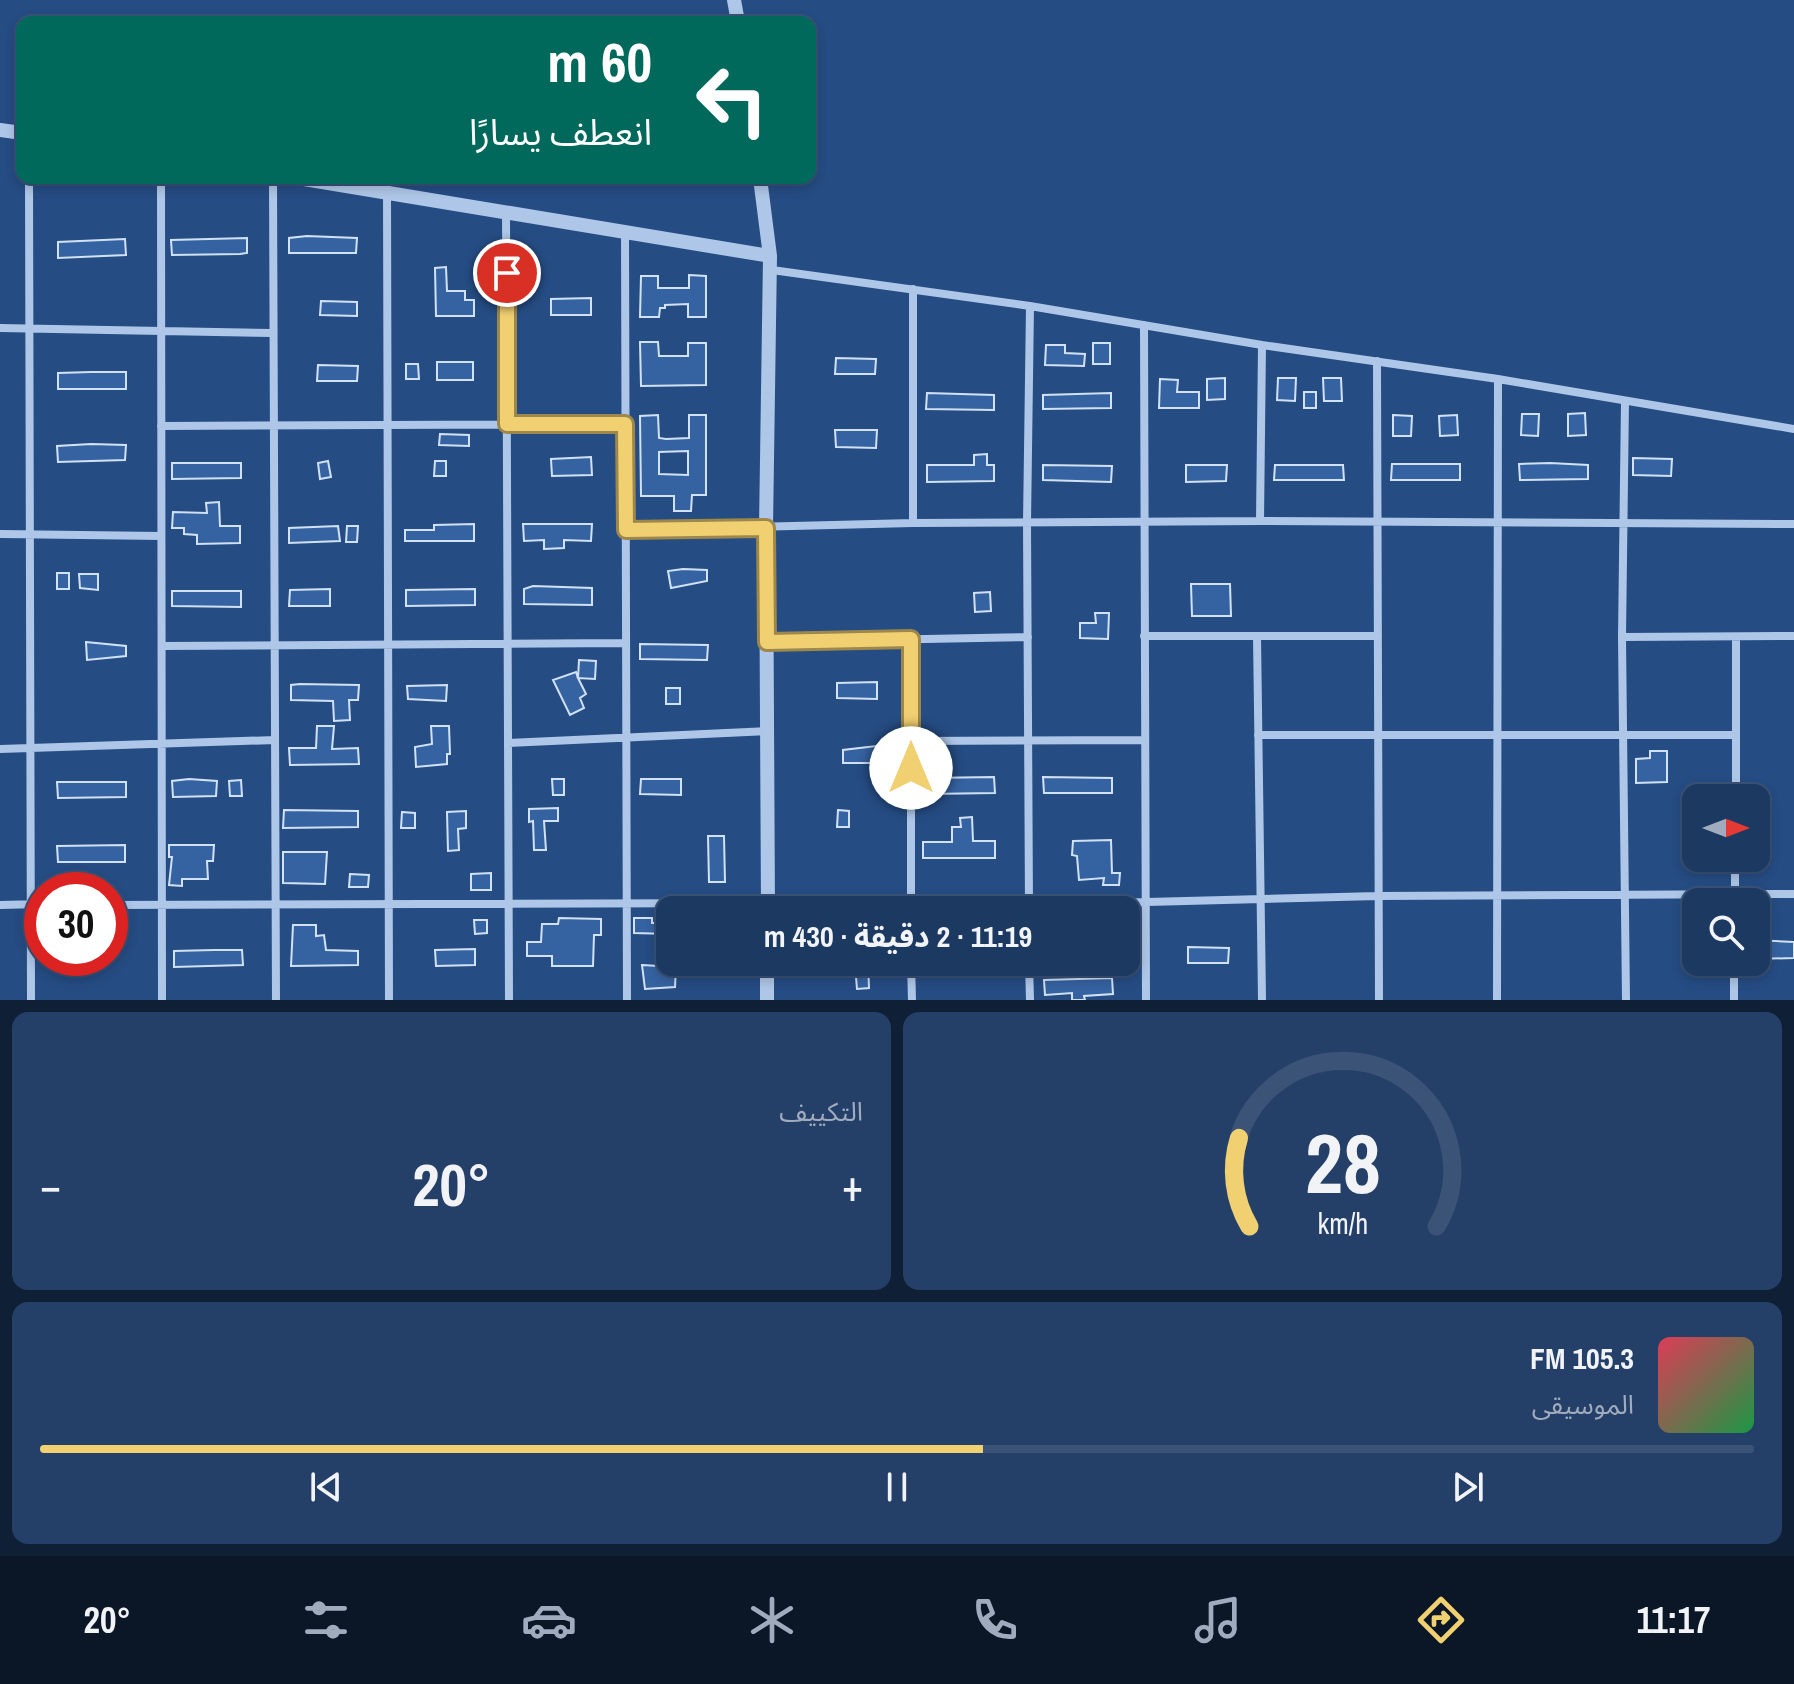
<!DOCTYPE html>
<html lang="ar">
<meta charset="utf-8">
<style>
:root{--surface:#1c3962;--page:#254068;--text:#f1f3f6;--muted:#a0acbe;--line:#3a5377;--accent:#f1d072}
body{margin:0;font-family:"Archivo Narrow","Noto Sans Arabic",sans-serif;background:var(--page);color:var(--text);direction:rtl;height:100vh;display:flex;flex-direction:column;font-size:30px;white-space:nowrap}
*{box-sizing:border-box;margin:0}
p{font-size:26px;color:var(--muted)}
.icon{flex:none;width:44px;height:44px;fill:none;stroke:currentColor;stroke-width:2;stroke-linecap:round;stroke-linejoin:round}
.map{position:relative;height:1000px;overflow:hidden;direction:ltr}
.drawer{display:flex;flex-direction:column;gap:12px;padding:12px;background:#0f1f36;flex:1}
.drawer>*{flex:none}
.hud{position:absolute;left:16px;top:16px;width:800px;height:168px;border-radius:16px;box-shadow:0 4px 12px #0003,0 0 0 2px var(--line);direction:rtl;background:#00695c;color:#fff;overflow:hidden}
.needle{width:52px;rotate:90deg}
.buttons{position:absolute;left:1682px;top:784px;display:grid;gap:16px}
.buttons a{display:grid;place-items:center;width:88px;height:88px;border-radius:16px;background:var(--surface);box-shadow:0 4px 12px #0003,0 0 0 2px var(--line);font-size:40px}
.speed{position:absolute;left:24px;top:872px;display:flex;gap:16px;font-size:40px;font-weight:700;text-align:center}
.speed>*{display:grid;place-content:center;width:104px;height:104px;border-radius:50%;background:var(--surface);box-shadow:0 4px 12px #0003,0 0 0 2px var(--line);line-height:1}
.speed .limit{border:12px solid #d22;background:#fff;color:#111}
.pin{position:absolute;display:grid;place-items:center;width:68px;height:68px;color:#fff;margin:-34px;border:4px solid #fff;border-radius:50%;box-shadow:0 2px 8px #0007}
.me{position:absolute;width:88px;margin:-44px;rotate:0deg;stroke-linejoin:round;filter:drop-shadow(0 0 6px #0008)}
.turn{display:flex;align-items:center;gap:28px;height:168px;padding:0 32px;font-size:36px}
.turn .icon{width:104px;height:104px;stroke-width:2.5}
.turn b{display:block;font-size:56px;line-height:68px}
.big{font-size:60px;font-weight:700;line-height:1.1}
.drawer .tile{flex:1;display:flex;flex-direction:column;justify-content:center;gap:12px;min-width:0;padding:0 28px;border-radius:16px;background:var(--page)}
.drawer .dial{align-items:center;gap:0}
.dial svg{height:208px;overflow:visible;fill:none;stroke:var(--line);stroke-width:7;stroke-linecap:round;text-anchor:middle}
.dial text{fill:var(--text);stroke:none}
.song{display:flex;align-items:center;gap:24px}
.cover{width:96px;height:96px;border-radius:12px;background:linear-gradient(135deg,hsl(350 70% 55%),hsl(140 70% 35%))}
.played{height:8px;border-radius:4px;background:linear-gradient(90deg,var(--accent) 55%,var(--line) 55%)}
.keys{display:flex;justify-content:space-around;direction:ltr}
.heat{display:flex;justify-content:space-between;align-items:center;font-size:44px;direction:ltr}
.drawer .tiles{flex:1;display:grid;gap:12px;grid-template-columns:1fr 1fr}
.tile:last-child{grid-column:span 2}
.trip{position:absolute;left:656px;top:896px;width:484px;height:80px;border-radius:16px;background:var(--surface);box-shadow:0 4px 12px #0003,0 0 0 2px var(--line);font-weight:700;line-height:80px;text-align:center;direction:rtl}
.tabs{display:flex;height:128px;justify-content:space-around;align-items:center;background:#0b1727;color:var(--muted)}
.tabs .icon{width:56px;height:56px}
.tabs .current{color:var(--accent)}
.tabs b{font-size:36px;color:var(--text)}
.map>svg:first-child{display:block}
.building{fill:#3562a0;stroke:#d1e1f6;stroke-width:2;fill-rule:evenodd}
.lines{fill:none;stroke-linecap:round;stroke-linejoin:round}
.minor{stroke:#aec6e7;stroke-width:8}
.tertiary{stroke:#aec6e7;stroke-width:14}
.route-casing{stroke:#9d874a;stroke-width:20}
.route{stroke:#f1d072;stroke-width:14}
</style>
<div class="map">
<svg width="1794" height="1000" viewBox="0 0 1794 1000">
<rect width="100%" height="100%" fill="#254c83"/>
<path class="building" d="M307,236L357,238L356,253H289V238Z
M247,238V253L240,254L172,255L171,240Z
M125,239L126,255L58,258V242Z
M446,267L447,291H465V300H474V316H436L435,268Z
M689,275L706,276V317H688V304L665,305V308H660L659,317H640L641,276H658V288H689Z
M591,298V315H551V299Z
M321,301L357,302V316L320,315Z
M640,342H658L659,356H688V343H706V385L641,386Z
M1093,343H1110V364H1093Z
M1046,345H1065V353L1085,354L1084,366L1045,365Z
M836,358L876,359L875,374H835Z
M437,362H473V380H437Z
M406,364H418L419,379H406Z
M318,365L358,366L357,381H317Z
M91,372H126V389H58V373Z
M1225,378V399L1207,400V379Z
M1278,378H1296L1295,401L1277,400Z
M1323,378H1341L1342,401H1324Z
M1160,379L1178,380L1177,392H1199V408H1159Z
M1304,392H1316V408H1304Z
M927,393L994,395V410L926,409Z
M1111,393V408L1043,409V395Z
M1585,413L1586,435L1568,436V414Z
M1522,414H1539L1538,436L1521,435Z
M658,415L659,438L666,439L689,438V415H706V495H692L691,511H674V496H641L640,416ZM688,451V475L659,474V452Z
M1393,415L1412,416L1411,436H1393Z
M1457,415L1458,435L1440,436L1439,416Z
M835,430H877L876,448L836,447Z
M440,434L469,435V446L439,445Z
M91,444L126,445L125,460L58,462L57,446Z
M987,454V465H994V481L927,482V465H974V455Z
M591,457L592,475L552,476L551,459Z
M1633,458L1672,459L1671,476L1633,475Z
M328,461L331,477L320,479L318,463Z
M435,461H446V476H434Z
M172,463H241V478L172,479Z
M1550,463L1588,465V479L1520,480L1519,464Z
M1392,464H1460V480H1391Z
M1043,465L1112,466L1111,482L1043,480Z
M1186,465H1227L1226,481L1186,482Z
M1275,465H1343L1344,480H1274Z
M219,502L220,526H240V543L197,544V535L184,534V528H172L173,512L207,513L206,503Z
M474,524V541H405V530H434V525Z
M523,524H592L591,541L564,540V548L544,549V540L524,541Z
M338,526L340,541L289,543V528Z
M347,526H358L357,542H346Z
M683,569L707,570V581L671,588L668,571Z
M57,573H69V589H57Z
M79,574H98V590L80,588Z
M1191,584H1230L1231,616H1192Z
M533,586L592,588V605L524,604V589Z
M330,589V606H289L290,590Z
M475,589V605L406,606V590Z
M172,591H241V607L172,606Z
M990,592L991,611L975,612L974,593Z
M1095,613H1109L1108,639L1080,638V623H1096Z
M86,642L126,646V656L87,660Z
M640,644L708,645L707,660L640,659Z
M579,660L596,661L595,679L578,678L586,694L580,698L584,708L570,715L553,680L576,672L578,678Z
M877,682V699L837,698V683Z
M300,684L359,685L358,700H349L350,720L334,721L333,701L291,700V685Z
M447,685L446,701L408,699L407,686Z
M666,688H680V704H666Z
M317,726H334L332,749L358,748L359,764L290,765L289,748H316Z
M431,726H449L450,754H447V764L416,767L415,747L432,744Z
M876,746L878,763H843V750Z
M1650,751H1667V782L1636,783V759L1650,758Z
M994,777L995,793L927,794V778Z
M1043,777L1112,778V793H1044Z
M189,779L217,781L216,796L173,797L172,781Z
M552,779H564V795H553Z
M641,779H681V795L640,794Z
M241,780L242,796H230L229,781Z
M57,782H126V797L58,798Z
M558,808V821H544L546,850H534L533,821L529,822V809Z
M284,810L358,811V827L283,828Z
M838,810L849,811V827H837Z
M466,811V828L458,829L459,850L448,851L447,812Z
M402,812L415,813V828H401Z
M972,817L973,841H995V858H923V842H952V827H961L960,818Z
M708,836H724L725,882H709Z
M1111,840L1112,873H1120L1119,885H1103L1104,878L1079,880L1077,856L1072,855L1073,841Z
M125,845V862H58L57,846Z
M169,845H214L213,861H207L208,879H182V886L169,885L172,857H169Z
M283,852H327L325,884L283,883Z
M491,873V890H471V874Z
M350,874L369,875L368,887H349Z
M559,918L601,919V935H594L593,966H552V956H527V942H541L542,924H558Z
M634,918H652V923H670V934L634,933Z
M474,920H487V933L475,934Z
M293,925H316V936L324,935L326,950L358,951V965L291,966Z
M1756,940L1794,942V958L1756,959Z
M1188,947L1229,948L1228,963H1188Z
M475,949V965L436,966L435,950Z
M214,950H242L243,965L174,967V951Z
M844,962H868L869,988L857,989L856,977H844Z
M642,965L676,967L675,987L645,989Z
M1112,978L1113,994L1084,996L1085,1000H1072V993L1045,995L1044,980Z"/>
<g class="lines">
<path class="minor" d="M29,178L31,1000
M161,178L162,1000
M273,178L276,1000
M387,192L389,1000
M506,212L509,1000
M625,231L627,1000
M772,270L1030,306L1262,345L1498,379L1794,429
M913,289V523
M1144,325L1146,1000
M0,328L273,333
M1377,361L1379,1000
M1625,401L1622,637L1626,1000
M161,426L625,424
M1260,521L1262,345
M626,530L913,523L1260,521L1794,524
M0,534L161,536
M1144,636H1378
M1257,636L1262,1000
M1622,637L1794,636
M911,639V910
M767,642L1028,637
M162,646L626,643
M1258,735H1736
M911,741L1144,740
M508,743L768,731
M0,749L275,740
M1736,798V637
M1735,902V858
M0,905L42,904
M110,905L1147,902L1378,896L1794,894
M1029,910L1027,523L1030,306
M911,962L912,1000
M1029,962L1030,1000
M1497,1000L1498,379
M1734,1000V962"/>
<path class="tertiary" d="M734,0L738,22
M0,130L22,133
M298,178L770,256L766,528L768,910
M760,178L770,256
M767,1000V962"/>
</g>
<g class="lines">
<g class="route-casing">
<path id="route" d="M507,273V424H625L626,530L766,528L767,642L911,639V768"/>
</g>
<use href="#route" class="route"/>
</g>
</svg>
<div class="buttons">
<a><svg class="needle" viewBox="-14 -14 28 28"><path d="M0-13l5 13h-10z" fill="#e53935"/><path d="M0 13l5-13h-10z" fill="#a0acbe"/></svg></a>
<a><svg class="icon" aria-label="search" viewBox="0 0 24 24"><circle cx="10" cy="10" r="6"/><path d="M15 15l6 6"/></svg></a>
</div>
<div class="speed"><div class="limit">30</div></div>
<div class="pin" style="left:507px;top:273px;background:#d93025"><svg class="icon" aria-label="arrive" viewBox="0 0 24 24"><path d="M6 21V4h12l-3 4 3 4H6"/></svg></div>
<svg class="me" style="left:911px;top:768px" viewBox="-20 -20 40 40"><circle r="19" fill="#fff"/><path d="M0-13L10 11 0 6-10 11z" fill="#f1d072"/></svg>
<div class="trip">11:19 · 2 دقيقة · 430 m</div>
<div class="hud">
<div class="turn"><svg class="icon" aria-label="left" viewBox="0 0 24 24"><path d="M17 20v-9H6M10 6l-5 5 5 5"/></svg><div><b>60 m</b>انعطف يسارًا</div></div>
</div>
</div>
<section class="drawer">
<div class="tiles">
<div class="tile dial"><svg viewBox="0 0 100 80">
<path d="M14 69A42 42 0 1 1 86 69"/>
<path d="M14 69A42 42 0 0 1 10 35" stroke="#f1d072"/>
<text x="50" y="56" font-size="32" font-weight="700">28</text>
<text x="50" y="72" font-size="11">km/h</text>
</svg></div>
<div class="tile"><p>التكييف</p>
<div class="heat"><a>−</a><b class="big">20°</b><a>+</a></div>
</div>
<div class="tile">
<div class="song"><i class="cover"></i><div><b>105.3 FM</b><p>الموسيقى</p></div></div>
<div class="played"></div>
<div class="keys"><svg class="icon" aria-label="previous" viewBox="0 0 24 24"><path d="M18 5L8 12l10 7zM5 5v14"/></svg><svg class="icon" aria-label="pause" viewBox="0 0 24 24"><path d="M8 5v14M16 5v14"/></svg><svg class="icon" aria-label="next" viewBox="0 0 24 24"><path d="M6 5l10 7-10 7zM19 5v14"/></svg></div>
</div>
</div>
</section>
<nav class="tabs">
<b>11:17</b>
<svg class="icon current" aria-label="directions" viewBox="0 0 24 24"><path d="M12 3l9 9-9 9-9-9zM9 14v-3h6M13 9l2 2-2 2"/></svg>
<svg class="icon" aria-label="music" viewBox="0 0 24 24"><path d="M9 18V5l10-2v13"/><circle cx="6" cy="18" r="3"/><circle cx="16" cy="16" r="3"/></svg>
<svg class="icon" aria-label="phone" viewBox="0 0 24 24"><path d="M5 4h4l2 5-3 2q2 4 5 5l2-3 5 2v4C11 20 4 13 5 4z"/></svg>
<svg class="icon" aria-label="climate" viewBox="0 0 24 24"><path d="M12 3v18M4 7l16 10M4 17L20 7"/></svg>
<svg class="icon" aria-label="car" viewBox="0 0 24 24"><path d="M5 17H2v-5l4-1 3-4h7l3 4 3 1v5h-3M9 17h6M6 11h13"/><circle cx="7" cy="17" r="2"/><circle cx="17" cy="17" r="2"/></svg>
<svg class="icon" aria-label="filters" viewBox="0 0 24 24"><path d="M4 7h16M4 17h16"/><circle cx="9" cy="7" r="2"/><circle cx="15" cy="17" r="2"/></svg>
<b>20°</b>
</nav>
